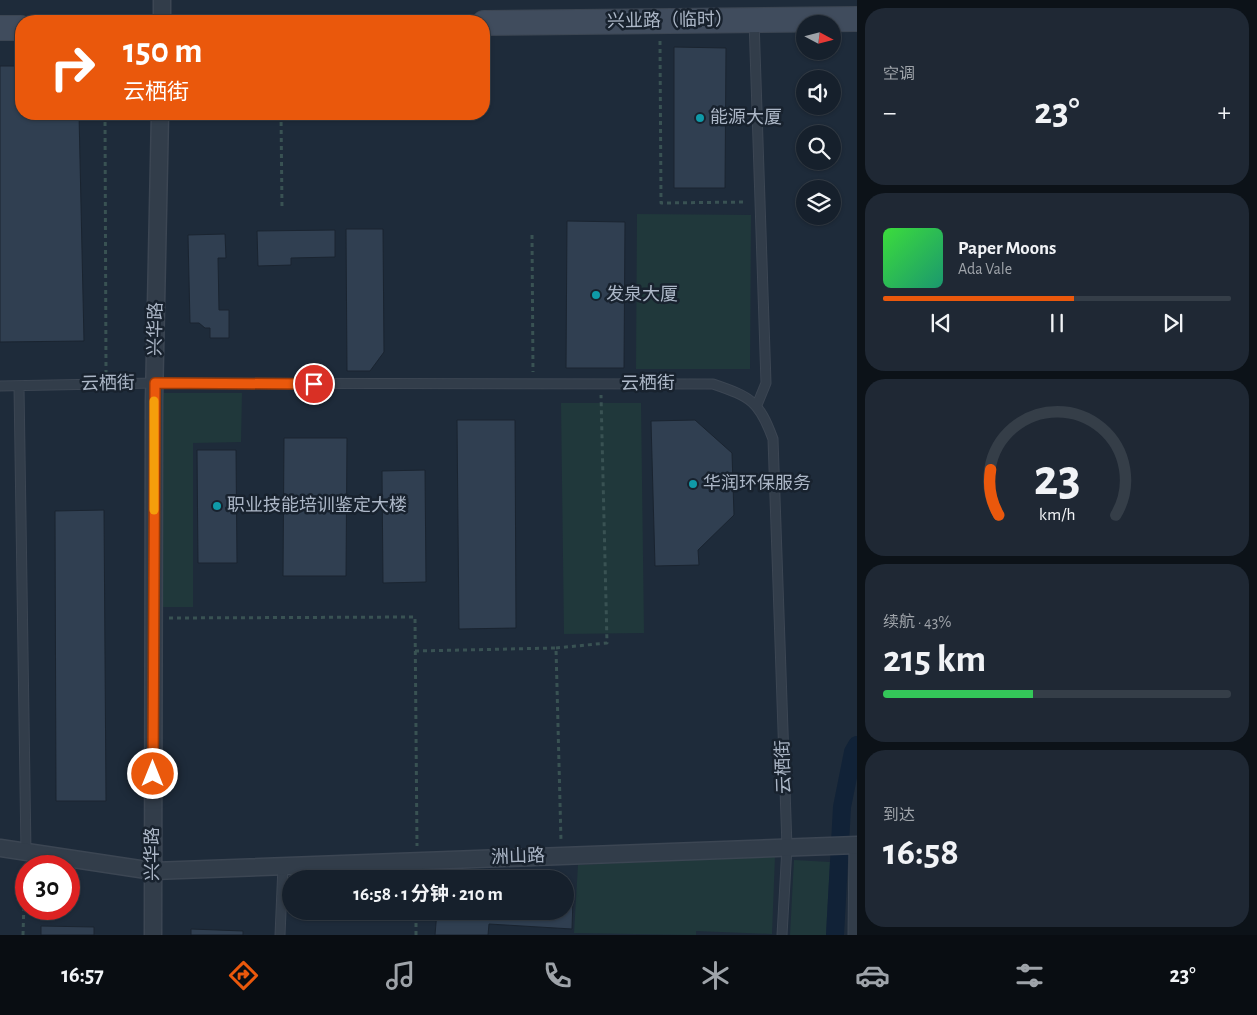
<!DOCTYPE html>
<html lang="zh">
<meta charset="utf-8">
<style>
:root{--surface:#16202c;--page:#1f2834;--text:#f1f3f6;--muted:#9ea3a9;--line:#353e48;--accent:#ea580c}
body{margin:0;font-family:"Alegreya Sans","Noto Sans SC",sans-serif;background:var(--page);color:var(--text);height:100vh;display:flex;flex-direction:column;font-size:19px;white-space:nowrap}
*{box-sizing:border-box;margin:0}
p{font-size:16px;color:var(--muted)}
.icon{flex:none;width:28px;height:28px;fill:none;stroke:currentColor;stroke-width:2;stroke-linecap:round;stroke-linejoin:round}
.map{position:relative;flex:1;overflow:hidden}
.side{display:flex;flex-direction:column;gap:8px;padding:8px;background:#0c1218;width:400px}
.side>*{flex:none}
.top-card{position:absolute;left:15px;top:15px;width:475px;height:105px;border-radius:20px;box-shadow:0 1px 4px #0004,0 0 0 1px var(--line);background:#ea580c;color:#fff;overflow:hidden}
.needle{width:32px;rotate:97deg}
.fabs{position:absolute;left:796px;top:15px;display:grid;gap:10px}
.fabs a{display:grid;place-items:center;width:45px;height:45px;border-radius:50%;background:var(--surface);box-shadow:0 1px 4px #0004,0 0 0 1px var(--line);font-size:25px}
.speed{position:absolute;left:15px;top:855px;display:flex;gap:10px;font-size:25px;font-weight:700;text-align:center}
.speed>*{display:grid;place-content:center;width:65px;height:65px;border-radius:50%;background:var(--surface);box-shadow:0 1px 4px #0004,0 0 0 1px var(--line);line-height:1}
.speed .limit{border:8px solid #d22;background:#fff;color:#111}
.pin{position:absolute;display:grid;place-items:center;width:42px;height:42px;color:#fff;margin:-21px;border:2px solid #fff;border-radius:50%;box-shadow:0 1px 5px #0007}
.me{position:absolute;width:55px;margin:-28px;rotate:0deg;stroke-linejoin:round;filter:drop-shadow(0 0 4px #0008)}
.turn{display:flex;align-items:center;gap:18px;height:105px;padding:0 25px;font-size:22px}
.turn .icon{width:65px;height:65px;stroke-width:2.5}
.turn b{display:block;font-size:35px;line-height:42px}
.big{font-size:38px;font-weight:700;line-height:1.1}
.side .widget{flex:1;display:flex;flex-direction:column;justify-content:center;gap:8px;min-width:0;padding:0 18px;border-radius:20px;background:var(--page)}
.side .dial{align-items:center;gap:0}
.dial svg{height:130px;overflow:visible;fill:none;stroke:var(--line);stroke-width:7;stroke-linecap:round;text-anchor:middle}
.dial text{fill:var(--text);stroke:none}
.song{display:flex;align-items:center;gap:15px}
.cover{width:60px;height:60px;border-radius:8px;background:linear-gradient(135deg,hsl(120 70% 55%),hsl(160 70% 35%))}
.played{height:5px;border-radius:2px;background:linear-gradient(90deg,var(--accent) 55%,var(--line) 55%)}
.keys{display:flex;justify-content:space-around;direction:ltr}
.heat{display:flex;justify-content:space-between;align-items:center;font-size:28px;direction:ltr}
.charge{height:8px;border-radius:4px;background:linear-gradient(90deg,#34c759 43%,var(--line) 0)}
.trip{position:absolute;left:282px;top:870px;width:292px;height:50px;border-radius:25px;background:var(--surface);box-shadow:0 1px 4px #0004,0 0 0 1px var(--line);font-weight:700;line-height:50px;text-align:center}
.tab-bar{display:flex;height:80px;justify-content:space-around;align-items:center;background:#090d12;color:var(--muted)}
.tab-bar .icon{width:35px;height:35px}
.tab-bar .active{color:var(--accent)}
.tab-bar b{font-size:22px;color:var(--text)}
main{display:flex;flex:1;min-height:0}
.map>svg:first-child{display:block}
.green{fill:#20383b}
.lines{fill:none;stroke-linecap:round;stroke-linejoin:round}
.canal{stroke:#112237;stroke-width:18}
.building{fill:#303f51;stroke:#1a2430}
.service-casing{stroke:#3c4653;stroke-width:11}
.minor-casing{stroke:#3c4653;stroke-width:19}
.secondary-casing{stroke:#3c4653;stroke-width:26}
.path{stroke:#395253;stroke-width:3;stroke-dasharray:4 4;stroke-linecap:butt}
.service{stroke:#323d4a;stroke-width:9}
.minor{stroke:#323d4a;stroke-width:16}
.secondary{stroke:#404c5d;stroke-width:24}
.route-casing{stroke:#983908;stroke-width:12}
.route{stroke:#ea580c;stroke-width:9}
.slow{stroke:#f59e0b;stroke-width:9}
.culture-dot{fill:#0f9aa8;stroke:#18222e;stroke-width:2}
.labels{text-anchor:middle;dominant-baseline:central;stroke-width:5;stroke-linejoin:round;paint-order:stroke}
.street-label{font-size:18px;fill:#acb7c7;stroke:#18222e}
.poi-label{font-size:18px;fill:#acb7c7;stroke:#18222e;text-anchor:start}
</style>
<main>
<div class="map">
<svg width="857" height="935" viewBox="0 0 857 935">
<rect width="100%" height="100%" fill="#1e2b3a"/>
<path class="green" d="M637,214L751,215L750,369H636Z
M161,393H242L241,442L193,443V607H161Z
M561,403H641L644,633L564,634Z
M775,856L772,934L696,931V935L574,933L578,865Z
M794,860L830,862L826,935H790Z"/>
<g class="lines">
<path class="canal" d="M835,935L842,807L853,752L857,745"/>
</g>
<path class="building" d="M674,47L726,48L725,188H674Z
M0,66H21V114H79L84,341L0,342Z
M567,221L625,222L624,368H566Z
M346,229H383L384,352L370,371H347Z
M335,230V257L291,258V265L258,266L257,231Z
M225,234L226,258H218L219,310H229V338H210V328H205L199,323H190L188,235Z
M457,420H515L516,628L459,629Z
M695,420L732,453L734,515L698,550L699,565L655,566L651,421Z
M284,438H347L346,576H283Z
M197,450H236L237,563H198Z
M425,470L426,582L383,583L382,471Z
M104,510L106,801H56L55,511Z
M566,897L573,898L572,929L489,924L488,935H435L437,911H566Z
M41,926L94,927V935H41Z
M191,929L243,931V935H191Z"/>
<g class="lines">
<g class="service-casing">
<path id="service" d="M754,20L766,383L757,405
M0,386L155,383L713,384C751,397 759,401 773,439L787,847L782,935
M19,386L26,852
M280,935L283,866
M853,935L854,845"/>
</g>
<g class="minor-casing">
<path id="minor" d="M162,21V0
M0,848L153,871L857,845
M153,935L154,401L160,114"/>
</g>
<g class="secondary-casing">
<path id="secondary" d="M484,23L857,19
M0,28H21"/>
</g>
<path class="path" d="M660,41L661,203L747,202
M105,114L106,373
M281,114L282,208
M532,235L533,372
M169,618L415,617L417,846
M556,648L607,643L601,395
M415,651L556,648L561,841
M23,935L25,868
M416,935V911"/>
<use href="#service" class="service"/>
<use href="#minor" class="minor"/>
<use href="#secondary" class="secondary"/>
</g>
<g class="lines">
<g class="route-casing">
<path id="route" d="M153,774L155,383L314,384"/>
</g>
<use href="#route" class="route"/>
<path class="slow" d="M154,510V401"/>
</g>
<g class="culture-dot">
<circle cx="700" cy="118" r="5"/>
<circle cx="596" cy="295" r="5"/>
<circle cx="693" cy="484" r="5"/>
<circle cx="217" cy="506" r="5"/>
</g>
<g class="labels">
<g class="street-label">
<text transform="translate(670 21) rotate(-1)">兴业路（临时）</text>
<text transform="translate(156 329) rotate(-89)">兴华路</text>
<text transform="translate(108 384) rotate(-1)">云栖街</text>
<text x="648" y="384">云栖街</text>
<text transform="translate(784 767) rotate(-92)">云栖街</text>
<text transform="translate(153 854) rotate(-90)">兴华路</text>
<text transform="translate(518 857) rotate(-2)">洲山路</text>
</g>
<g class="poi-label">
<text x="710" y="118">能源大厦</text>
<text x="606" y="295">发泉大厦</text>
<text x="703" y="484">华润环保服务</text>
<text x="227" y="506">职业技能培训鉴定大楼</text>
</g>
</g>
</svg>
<div class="fabs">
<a><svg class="needle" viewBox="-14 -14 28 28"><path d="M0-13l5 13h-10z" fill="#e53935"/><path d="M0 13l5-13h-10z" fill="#9ea3a9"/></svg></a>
<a><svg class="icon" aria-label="sound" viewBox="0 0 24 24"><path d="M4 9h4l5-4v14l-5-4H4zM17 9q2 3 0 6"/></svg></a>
<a><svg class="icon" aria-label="search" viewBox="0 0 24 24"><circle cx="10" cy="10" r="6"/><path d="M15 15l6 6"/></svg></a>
<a><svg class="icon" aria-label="layers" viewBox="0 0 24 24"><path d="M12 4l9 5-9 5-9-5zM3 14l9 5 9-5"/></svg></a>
</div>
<div class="speed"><div class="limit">30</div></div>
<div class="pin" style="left:314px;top:384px;background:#d93025"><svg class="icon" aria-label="arrive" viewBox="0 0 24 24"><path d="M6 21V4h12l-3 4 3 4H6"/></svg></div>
<svg class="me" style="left:153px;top:774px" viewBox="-20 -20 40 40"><circle r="17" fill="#ea580c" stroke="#fff" stroke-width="3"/><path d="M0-11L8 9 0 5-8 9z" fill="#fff"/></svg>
<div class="trip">16:58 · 1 分钟 · 210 m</div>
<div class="top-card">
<div class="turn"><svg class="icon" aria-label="right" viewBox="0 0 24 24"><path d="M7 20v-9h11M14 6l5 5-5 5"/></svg><div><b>150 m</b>云栖街</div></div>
</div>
</div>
<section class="side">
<div class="widget"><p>空调</p>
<div class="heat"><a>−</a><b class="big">23°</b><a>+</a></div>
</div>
<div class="widget">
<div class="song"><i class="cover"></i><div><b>Paper Moons</b><p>Ada Vale</p></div></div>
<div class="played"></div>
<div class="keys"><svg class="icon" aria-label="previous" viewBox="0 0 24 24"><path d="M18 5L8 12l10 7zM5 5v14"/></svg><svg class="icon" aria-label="pause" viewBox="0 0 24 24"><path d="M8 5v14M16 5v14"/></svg><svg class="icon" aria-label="next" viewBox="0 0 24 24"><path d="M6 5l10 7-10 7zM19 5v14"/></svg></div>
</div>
<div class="widget dial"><svg viewBox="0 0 100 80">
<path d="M14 69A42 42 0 1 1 86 69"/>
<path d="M14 69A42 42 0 0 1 9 41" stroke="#ea580c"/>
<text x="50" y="56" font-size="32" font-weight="700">23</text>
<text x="50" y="72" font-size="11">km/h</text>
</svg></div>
<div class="widget"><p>续航 · 43%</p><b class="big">215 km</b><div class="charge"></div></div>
<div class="widget"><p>到达</p><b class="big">16:58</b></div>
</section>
</main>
<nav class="tab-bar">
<b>16:57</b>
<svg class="icon active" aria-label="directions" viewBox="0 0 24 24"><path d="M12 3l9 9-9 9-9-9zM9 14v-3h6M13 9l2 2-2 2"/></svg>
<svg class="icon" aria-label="music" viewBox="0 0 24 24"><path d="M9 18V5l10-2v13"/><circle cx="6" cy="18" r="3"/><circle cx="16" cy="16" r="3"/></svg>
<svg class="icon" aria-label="phone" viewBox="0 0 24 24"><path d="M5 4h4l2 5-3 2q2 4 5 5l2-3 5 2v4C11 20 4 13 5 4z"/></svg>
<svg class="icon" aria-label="climate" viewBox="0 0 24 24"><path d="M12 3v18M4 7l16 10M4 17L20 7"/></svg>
<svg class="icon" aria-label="car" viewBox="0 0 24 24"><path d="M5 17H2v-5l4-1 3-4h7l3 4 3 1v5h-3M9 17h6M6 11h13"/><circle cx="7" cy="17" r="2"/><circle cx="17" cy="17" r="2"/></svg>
<svg class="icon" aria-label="filters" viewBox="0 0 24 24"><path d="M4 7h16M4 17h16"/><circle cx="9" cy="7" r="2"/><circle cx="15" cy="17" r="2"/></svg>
<b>23°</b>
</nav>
